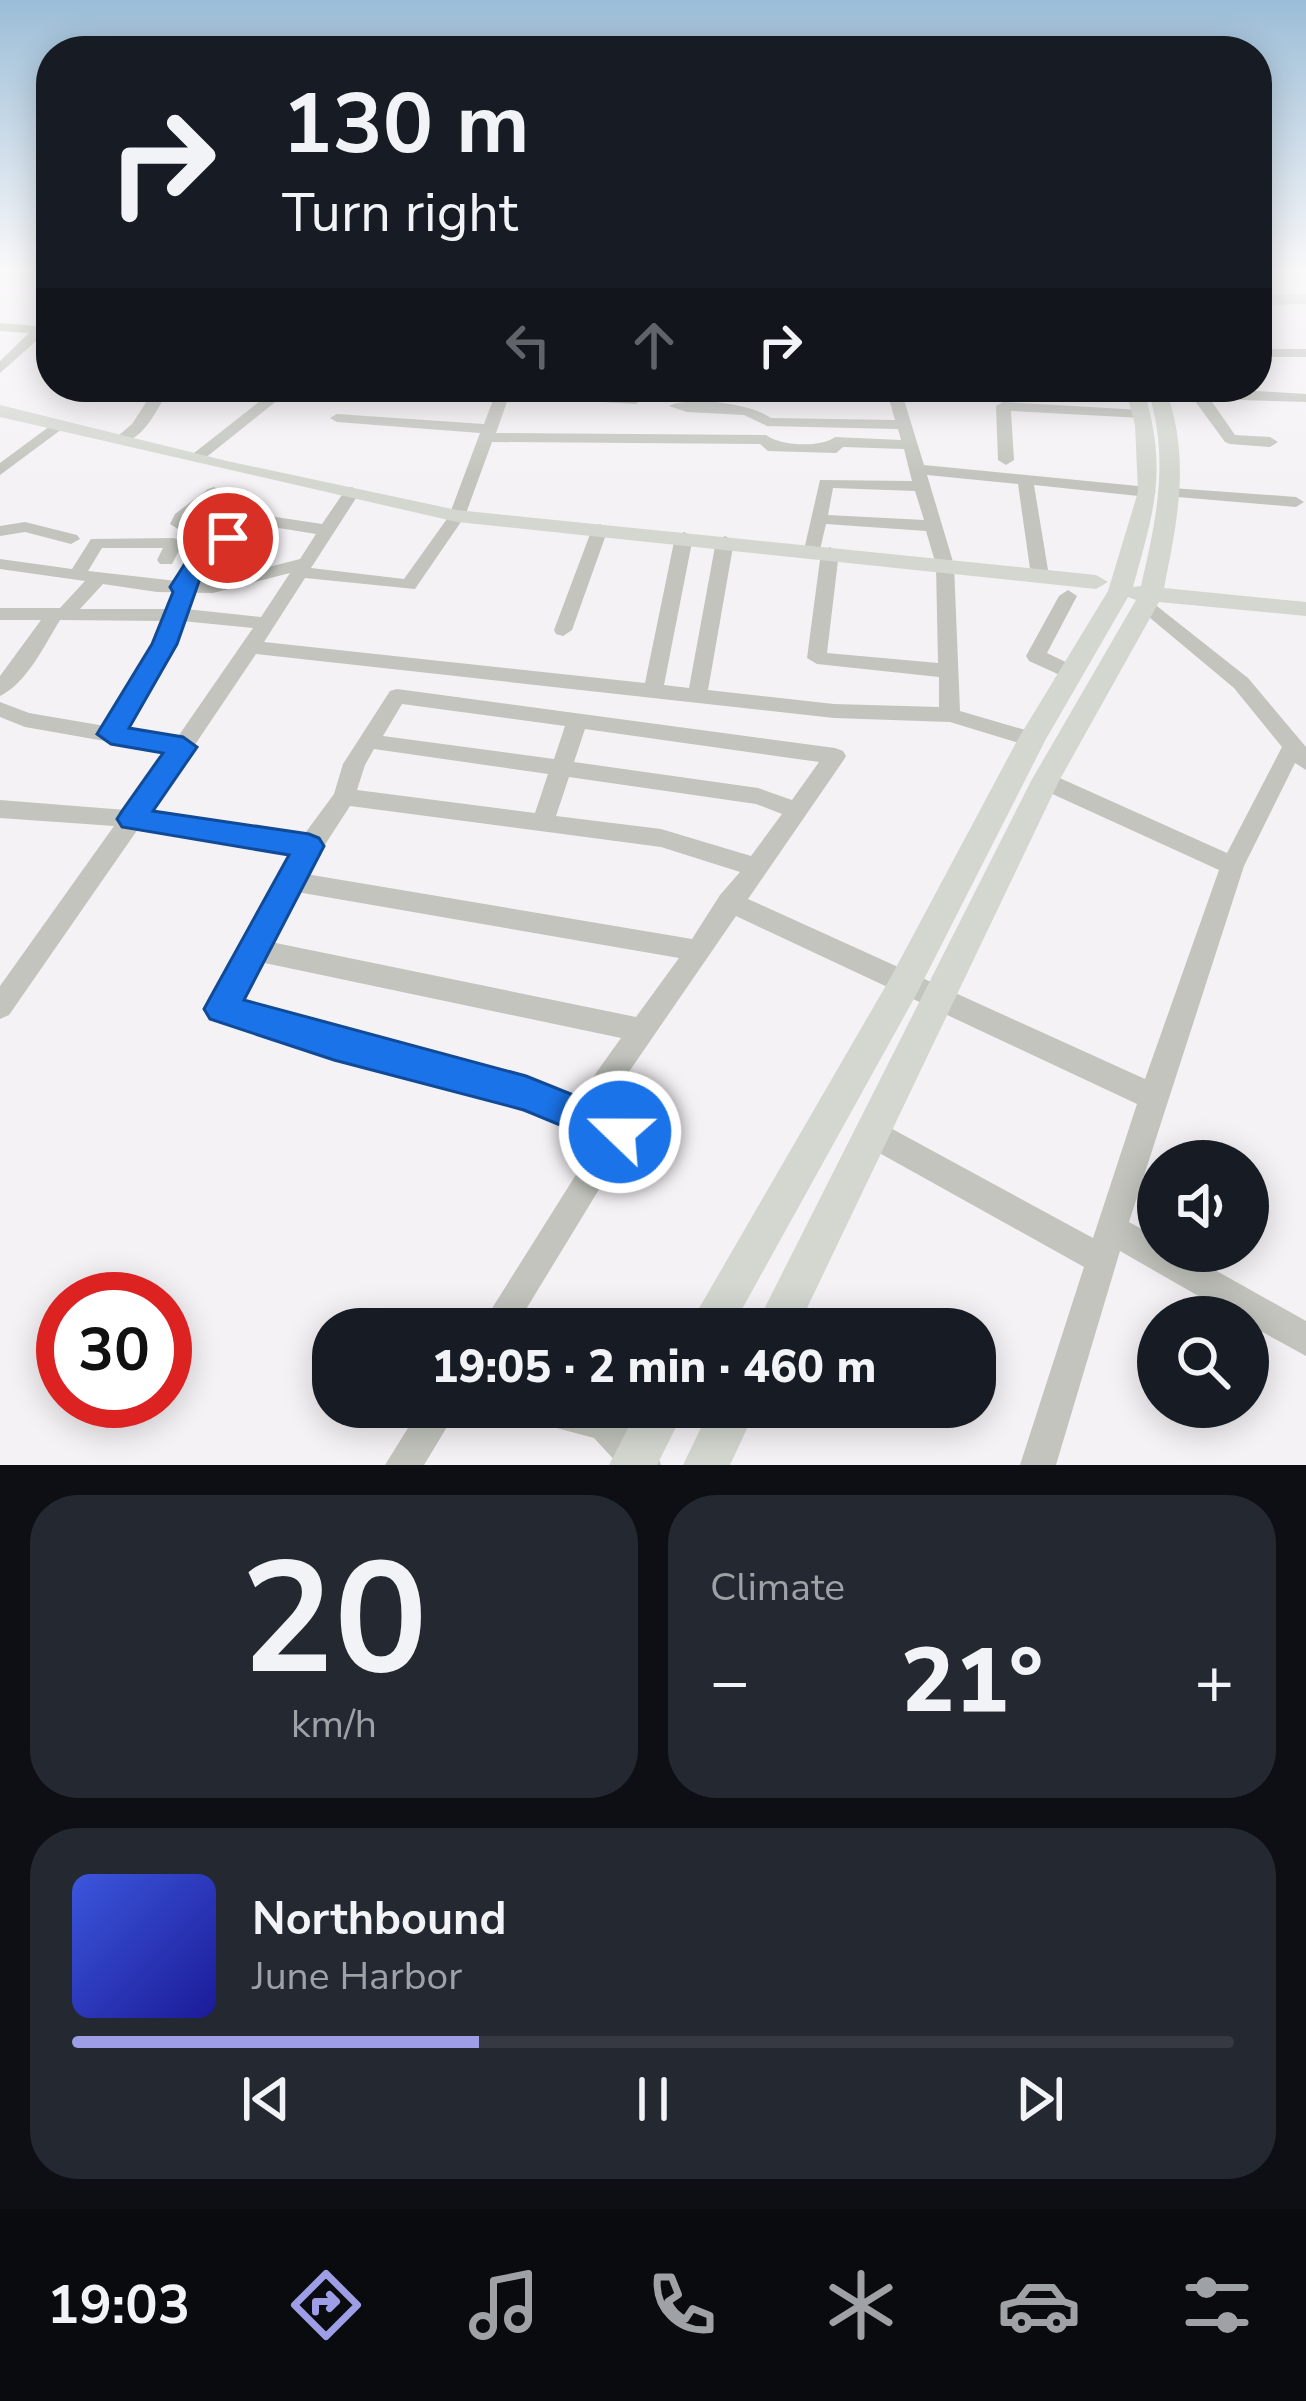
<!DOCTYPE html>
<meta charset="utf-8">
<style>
:root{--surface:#171b24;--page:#242831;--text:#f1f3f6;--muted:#9ea1a6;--line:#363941;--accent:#9e9ee6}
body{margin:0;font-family:"Nunito Sans",sans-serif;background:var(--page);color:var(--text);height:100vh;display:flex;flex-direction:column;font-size:45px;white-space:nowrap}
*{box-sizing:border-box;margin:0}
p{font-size:39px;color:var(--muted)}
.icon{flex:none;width:66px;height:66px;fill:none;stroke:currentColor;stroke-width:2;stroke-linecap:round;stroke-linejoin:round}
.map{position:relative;height:1465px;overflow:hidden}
.sheet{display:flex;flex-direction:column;gap:30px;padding:30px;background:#0d0f14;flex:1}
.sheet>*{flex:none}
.banner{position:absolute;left:36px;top:36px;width:1236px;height:366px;border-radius:48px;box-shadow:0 6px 30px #0003;background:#171b24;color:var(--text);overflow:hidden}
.controls{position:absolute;left:1137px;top:1140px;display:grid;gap:24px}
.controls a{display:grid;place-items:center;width:132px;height:132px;border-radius:50%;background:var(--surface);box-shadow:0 6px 30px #0003;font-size:60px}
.speed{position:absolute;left:36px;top:1272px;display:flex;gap:24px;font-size:60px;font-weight:700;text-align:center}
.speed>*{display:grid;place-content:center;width:156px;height:156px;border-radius:50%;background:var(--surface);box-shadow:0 6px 30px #0003;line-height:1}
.speed .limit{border:18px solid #d22;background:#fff;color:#111}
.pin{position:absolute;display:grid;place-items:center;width:102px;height:102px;color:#fff;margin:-51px;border:6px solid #fff;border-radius:50%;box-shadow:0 3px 12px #0007}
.me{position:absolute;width:132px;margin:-66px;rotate:292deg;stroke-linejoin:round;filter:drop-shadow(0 0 9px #0008)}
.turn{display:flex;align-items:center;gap:42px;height:252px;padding:0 48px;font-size:54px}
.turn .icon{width:156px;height:156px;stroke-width:2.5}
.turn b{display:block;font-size:84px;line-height:102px}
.lanes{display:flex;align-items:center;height:114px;padding:0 48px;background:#0003;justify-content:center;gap:60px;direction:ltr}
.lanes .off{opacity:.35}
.big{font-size:90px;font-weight:800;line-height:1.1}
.sheet .card{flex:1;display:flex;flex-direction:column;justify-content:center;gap:18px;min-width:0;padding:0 42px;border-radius:48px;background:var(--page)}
.sheet .dial{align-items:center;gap:0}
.dial b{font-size:156px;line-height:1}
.song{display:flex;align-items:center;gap:36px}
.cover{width:144px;height:144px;border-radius:18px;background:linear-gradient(135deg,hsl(230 70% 55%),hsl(240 70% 35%))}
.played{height:12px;border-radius:6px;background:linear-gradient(90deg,var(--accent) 35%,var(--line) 35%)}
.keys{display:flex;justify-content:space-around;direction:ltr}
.heat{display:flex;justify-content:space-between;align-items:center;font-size:66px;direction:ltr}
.sheet .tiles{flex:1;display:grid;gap:30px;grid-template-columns:1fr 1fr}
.card:last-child{grid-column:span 2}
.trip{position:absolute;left:312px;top:1308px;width:684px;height:120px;border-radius:48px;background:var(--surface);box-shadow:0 6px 30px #0003;font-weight:800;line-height:120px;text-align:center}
.tabs{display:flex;height:192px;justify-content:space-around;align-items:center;background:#090b0e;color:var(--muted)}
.tabs .icon{width:84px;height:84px}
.tabs .on{color:var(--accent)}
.tabs b{font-size:54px;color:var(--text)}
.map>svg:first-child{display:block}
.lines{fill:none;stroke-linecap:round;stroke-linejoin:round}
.minor{fill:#c2c4bd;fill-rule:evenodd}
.major{fill:#d4d7d0;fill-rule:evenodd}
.route{fill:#1a73e8;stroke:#114b97;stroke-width:3}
</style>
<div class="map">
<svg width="1306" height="1465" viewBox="0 0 1306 1465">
<rect width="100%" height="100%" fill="#f5f2f5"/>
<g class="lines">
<path class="minor" d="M51,315V334L43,335L0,373V361L29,333L0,331V323L36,326Z
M1257,349H1306V357H1257Z
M156,387H170C158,407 144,443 118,442V436L132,424Z
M278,387H294L204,459H194V453Z
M498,387L635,396L642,400L635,404L509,396L496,433L766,435C780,446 821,448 835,437L901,440L898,429L767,426L744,415L687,412L669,406C690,396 750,403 771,418L895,420L889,399L688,396L681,392L688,388L887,391L886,387H900L924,465L1148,487L1156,492L1148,497L1034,485L1049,576L1040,581L1031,576L1018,484L927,475L954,565L960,711L1039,734L1043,739L1039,744L1032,747L950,722L834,718L256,654L149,813L303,836L334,794L343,764L390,691L397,689L835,748L843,751L846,756L843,761L748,899L1145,1079L1219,870L1037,787L1034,781L1037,775H1053L1227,853L1282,747L1234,688L1137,607L1146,601L1153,603L1248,678L1306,747V770L1295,763L1244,866L1129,1222L1158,1238V1251H1181L1306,1321V1356L1248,1324V1317H1235L1120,1251L1056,1465H1020L1084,1267L865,1145L860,1135L865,1125L875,1121L885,1125L1093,1238L1137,1104L736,916L602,1111L630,1122L634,1132L514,1329H479L599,1138L472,1094L213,1017L209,1009L213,1001L294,853L138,829L9,1015L0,1019V986L114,826L0,818V800L126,810L167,752L25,727L0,717V702L29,713L105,726L154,644L163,621L60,620C44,646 27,683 0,696V676L41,620H0V608H60L85,581L0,569V559L72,569L91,539L174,538L183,543L172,564H160L157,560L163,548H102L88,571L177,581L230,522L189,523L178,529L170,524L175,514L208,489L214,487L222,492L201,513L243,512L322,524L346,489L352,487L360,492L311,568L404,579L449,516L480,433L337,422L330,418L337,414L484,424ZM492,442L760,444L768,451L836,453L843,447L904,449L912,481L820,480L804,550L807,554H819L826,524L926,531L936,565L938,663L827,653L839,552L830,547L821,552L807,658L817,664L939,677V707L834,704L708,690L734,541L725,536L716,541L689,688L664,685L693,537L684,532L675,537L645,683L264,642L305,578L415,589L465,516ZM833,488L915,491L924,520L828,515ZM247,523L316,534L300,559L213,581H195ZM290,573L261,617L186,609L184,604L177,602L167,609H80L103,584L157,592L213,593ZM182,621L253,628L177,738L124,729L174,644ZM402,704L565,726L554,759L383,736ZM585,729L819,762L792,800L758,788L574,762ZM374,749L548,774L535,813L357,790L365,765ZM569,777L756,804L782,814L751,856L661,829L556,816ZM350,806L661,847L740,872L720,895L692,939L306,874ZM297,892L679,958L636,1017L271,942ZM260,962L621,1038L576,1101L472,1067L239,1002Z
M1194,387L1306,394V402L1210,399L1235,435L1270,437L1278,442L1270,447L1230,444L1225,442L1195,401Z
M1003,402L1142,410L1149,414L1142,418L1011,411L1014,460L1006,465L998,460L996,406Z
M54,423L66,426L0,475V463Z
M1172,488L1296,497L1304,502L1296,507L1166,496V490Z
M25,522L77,535L80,539L71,544L25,532L0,536V526Z
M600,524L608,529L572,630L563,636L556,634L554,630L592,529Z
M1068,590L1077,596L1047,653L1078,668L1081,673L1071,680L1029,661L1026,656L1059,596Z
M421,1407H459L424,1465H385Z
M518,1407H613L656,1452L661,1465H619L594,1438L523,1419Z"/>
<path class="major" d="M1306,294V304L1257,305V295Z
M1125,387H1143C1168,470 1155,507 1133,587L1141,586C1157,516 1170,458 1147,387H1165C1191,458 1178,517 1164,588L1306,602V616L1159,602L1059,781L797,1329H754L1031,781L1136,600L1128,597L1046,739L916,995L731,1329H687L892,975L1018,739L1108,591L1138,492L1135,425Z
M0,405L227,461L457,510L1096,575L1108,582L1096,589L457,522L0,417Z
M639,1407H686L657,1465H609Z
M711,1407H757L730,1465H683Z"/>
</g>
<linearGradient id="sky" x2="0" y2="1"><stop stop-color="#9bbdd7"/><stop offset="0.57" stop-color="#faf9fa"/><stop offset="1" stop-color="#faf9fa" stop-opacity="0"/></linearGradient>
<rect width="1306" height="475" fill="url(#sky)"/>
<path class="route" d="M228,531L239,538L203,570L177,644L129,728L183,737L197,747L153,811L309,834L319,838L324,846L244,1000L526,1076L633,1119L639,1132L633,1145L620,1150L524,1110L334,1060L210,1019L204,1009L210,998L289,855L122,827L117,819L122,811L163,753L111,744L97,734L152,644L173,592L170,587L186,562Z"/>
</svg>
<div class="controls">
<a><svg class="icon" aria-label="sound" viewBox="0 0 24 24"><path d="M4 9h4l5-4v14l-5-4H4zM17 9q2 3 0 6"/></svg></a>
<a><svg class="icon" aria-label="search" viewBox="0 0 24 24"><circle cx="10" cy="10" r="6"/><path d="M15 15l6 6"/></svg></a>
</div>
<div class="speed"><div class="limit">30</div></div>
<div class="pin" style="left:228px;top:538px;background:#d93025"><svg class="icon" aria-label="arrive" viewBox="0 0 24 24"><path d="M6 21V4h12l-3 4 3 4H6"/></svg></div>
<svg class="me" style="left:620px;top:1132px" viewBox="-20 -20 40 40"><circle r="17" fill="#1a73e8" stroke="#fff" stroke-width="3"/><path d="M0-11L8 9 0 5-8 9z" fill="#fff"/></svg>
<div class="trip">19:05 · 2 min · 460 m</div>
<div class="banner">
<div class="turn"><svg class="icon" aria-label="right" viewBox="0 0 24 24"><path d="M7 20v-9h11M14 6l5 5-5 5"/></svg><div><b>130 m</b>Turn right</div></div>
<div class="lanes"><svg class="icon off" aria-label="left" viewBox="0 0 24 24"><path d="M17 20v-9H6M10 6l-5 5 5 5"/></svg><svg class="icon off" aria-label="ahead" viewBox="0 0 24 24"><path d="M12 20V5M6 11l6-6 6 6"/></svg><svg class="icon" aria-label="right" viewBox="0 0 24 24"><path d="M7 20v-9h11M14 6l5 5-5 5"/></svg></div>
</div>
</div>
<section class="sheet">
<div class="tiles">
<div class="card dial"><b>20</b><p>km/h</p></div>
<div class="card"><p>Climate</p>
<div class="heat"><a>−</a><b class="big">21°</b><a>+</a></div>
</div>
<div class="card">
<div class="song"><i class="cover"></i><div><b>Northbound</b><p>June Harbor</p></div></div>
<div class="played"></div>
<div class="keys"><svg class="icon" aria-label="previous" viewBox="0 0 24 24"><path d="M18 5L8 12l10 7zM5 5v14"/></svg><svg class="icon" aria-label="pause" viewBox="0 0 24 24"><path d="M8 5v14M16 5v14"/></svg><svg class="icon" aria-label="next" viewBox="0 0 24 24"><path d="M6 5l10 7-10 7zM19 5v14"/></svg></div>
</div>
</div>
</section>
<nav class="tabs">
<b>19:03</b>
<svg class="icon on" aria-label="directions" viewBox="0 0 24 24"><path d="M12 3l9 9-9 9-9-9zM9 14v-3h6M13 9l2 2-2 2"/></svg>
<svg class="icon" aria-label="music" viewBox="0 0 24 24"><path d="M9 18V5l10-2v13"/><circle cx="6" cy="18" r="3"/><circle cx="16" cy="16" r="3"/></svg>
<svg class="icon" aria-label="phone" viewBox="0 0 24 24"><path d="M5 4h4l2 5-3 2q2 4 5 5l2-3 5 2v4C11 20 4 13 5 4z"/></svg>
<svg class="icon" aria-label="climate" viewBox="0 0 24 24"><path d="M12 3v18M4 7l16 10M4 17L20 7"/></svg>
<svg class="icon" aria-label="car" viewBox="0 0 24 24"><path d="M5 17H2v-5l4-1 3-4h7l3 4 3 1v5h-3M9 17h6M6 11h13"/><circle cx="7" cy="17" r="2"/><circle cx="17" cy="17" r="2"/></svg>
<svg class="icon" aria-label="filters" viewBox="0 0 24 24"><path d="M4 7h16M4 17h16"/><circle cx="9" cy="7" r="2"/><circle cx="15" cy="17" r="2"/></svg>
</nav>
